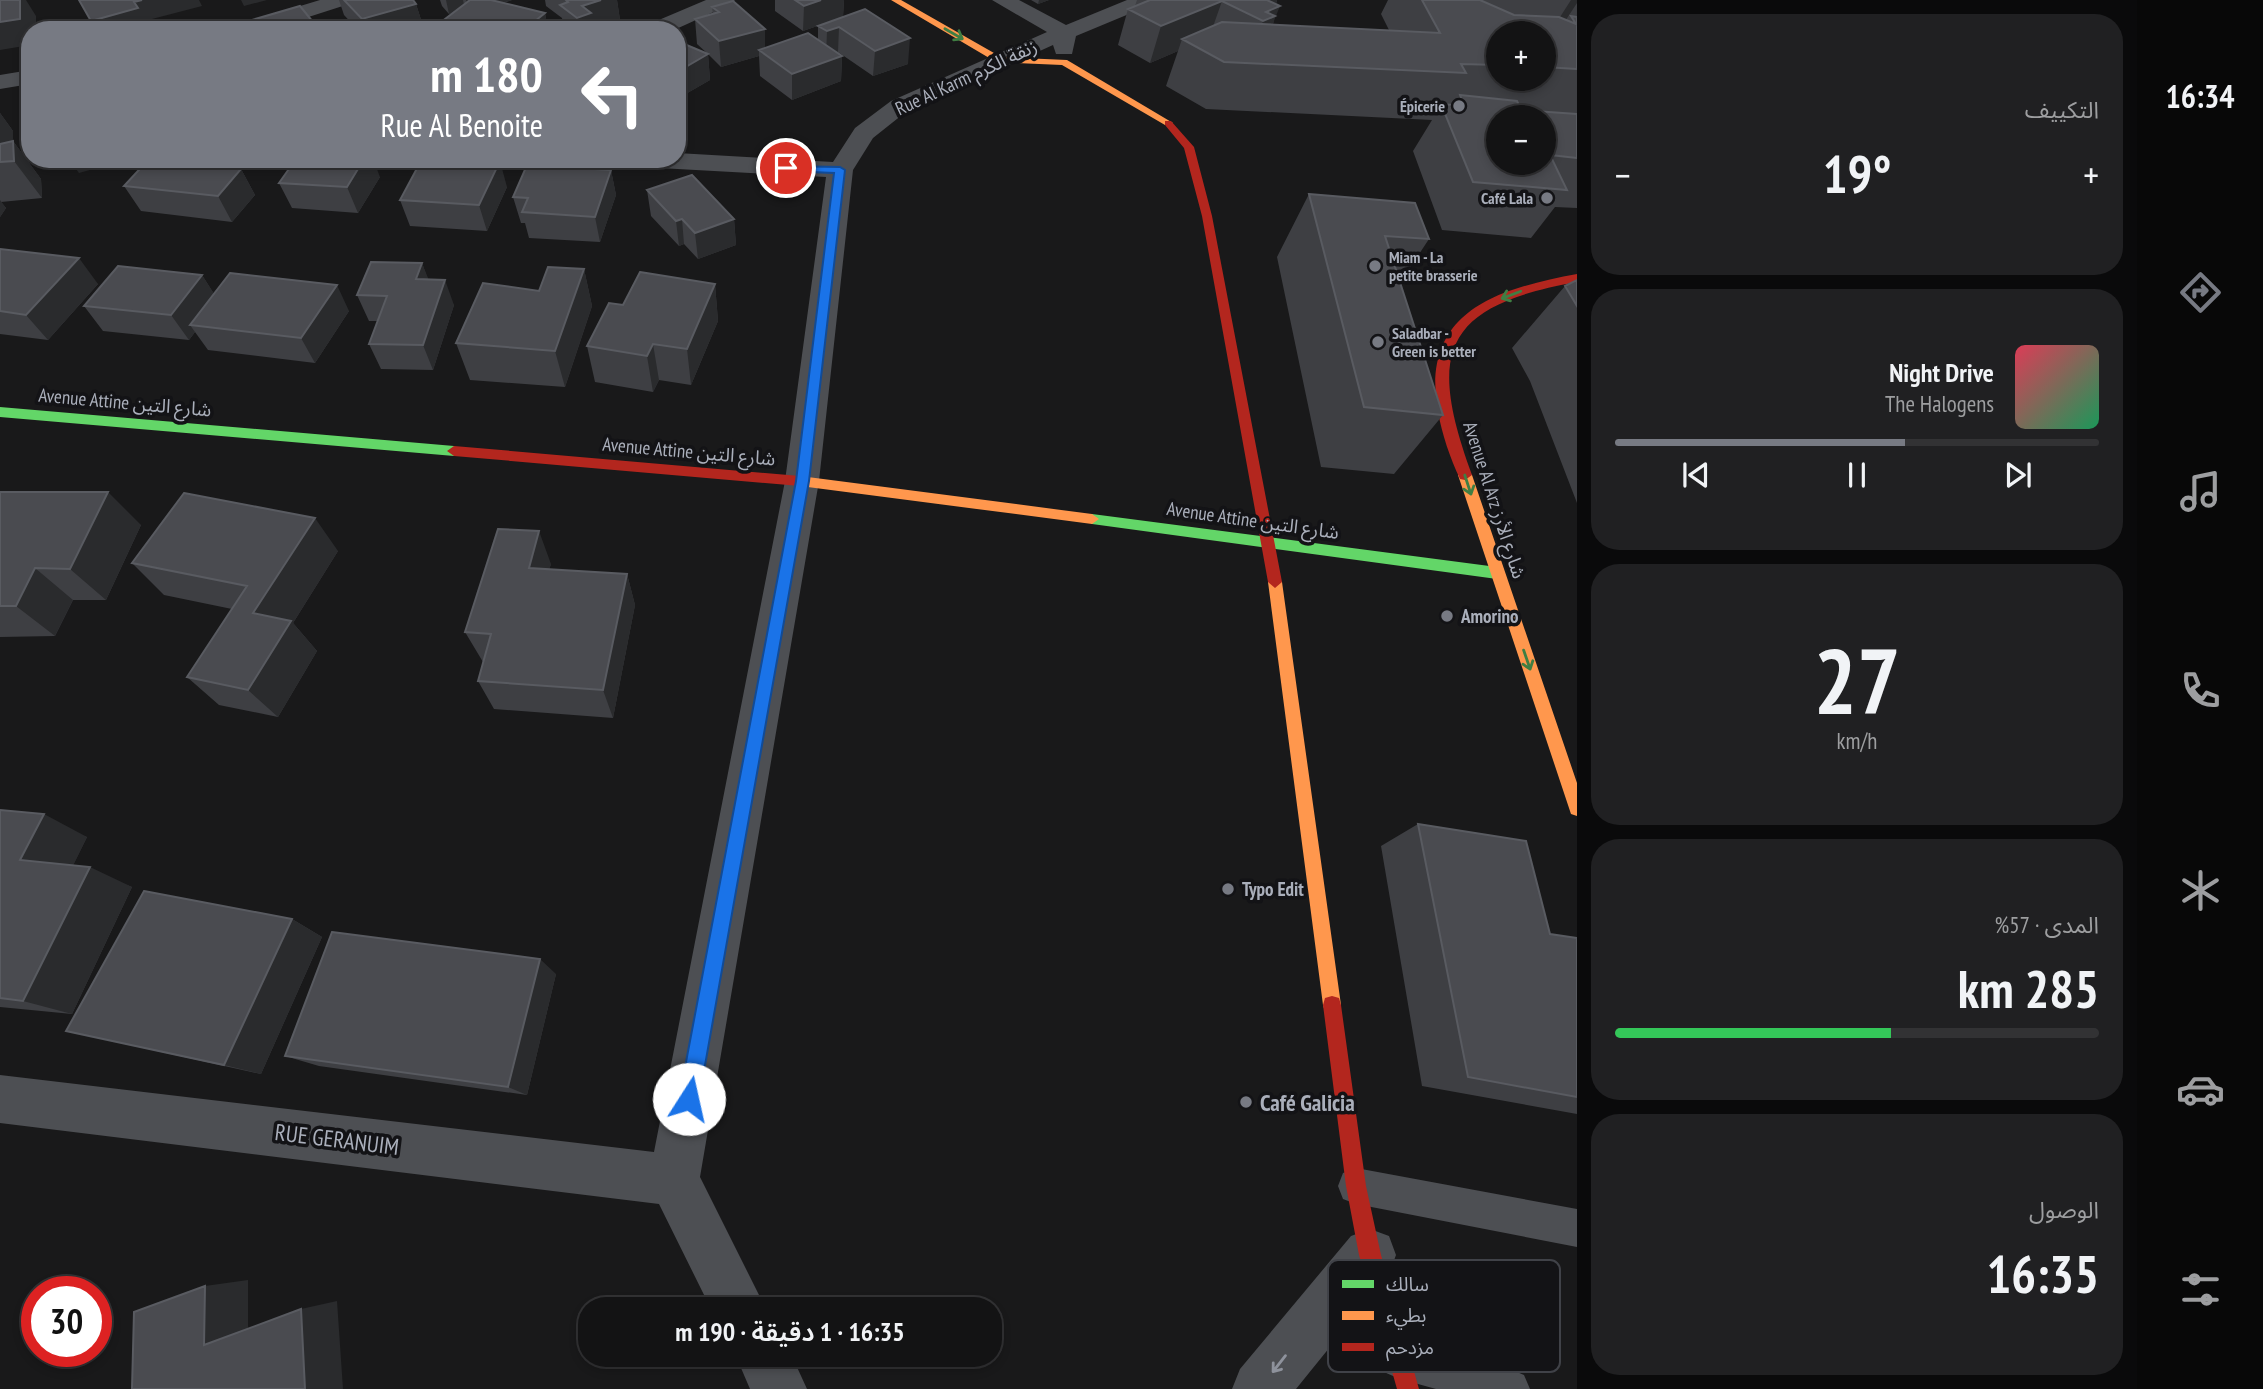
<!DOCTYPE html>
<html lang="ar">
<meta charset="utf-8">
<style>
:root{--surface:#131314;--page:#202022;--text:#f1f3f6;--muted:#9d9ea0;--line:#323234;--accent:#777a83}
body{margin:0;font-family:"PT Sans Narrow","Noto Sans Arabic",sans-serif;background:var(--page);color:var(--text);direction:rtl;height:100vh;display:flex;flex-direction:column;font-size:26px;white-space:nowrap}
*{box-sizing:border-box;margin:0}
p{font-size:23px;color:var(--muted)}
.icon{flex:none;width:38px;height:38px;fill:none;stroke:currentColor;stroke-width:2;stroke-linecap:round;stroke-linejoin:round}
.map{position:relative;flex:1;overflow:hidden;direction:ltr}
.details{display:flex;flex-direction:column;gap:14px;padding:14px;background:#0a0a0b;width:560px}
.details>*{flex:none}
.top-card{position:absolute;left:21px;top:21px;width:665px;height:147px;border-radius:28px;box-shadow:0 4px 10px #0003,0 0 0 2px var(--line);direction:rtl;background:#777a83;color:#fff;overflow:hidden}
.controls{position:absolute;left:1486px;top:21px;display:grid;gap:14px}
.controls a{display:grid;place-items:center;width:70px;height:70px;border-radius:50%;background:var(--surface);box-shadow:0 4px 10px #0003,0 0 0 2px var(--line);font-size:35px}
.speed{position:absolute;left:21px;top:1276px;display:flex;gap:14px;font-size:35px;font-weight:700;text-align:center}
.speed>*{display:grid;place-content:center;width:91px;height:91px;border-radius:50%;background:var(--surface);box-shadow:0 4px 10px #0003,0 0 0 2px var(--line);line-height:1}
.speed .limit{border:10px solid #d22;background:#fff;color:#111}
.pin{position:absolute;display:grid;place-items:center;width:60px;height:60px;color:#fff;margin:-30px;border:4px solid #fff;border-radius:50%;box-shadow:0 2px 7px #0007}
.me{position:absolute;width:77px;margin:-38px;rotate:10deg;stroke-linejoin:round;filter:drop-shadow(0 0 5px #0008)}
.turn{display:flex;align-items:center;gap:24px;height:147px;padding:0 28px;font-size:32px}
.turn .icon{width:91px;height:91px;stroke-width:2.5}
.turn b{display:block;font-size:49px;line-height:60px}
.big{font-size:52px;font-weight:600;line-height:1.1}
.details .tile{flex:1;display:flex;flex-direction:column;justify-content:center;gap:10px;min-width:0;padding:0 24px;border-radius:28px;background:var(--page)}
.details .dial{align-items:center;gap:0}
.dial b{font-size:91px;line-height:1}
.song{display:flex;align-items:center;gap:21px}
.cover{width:84px;height:84px;border-radius:10px;background:linear-gradient(135deg,hsl(350 70% 55%),hsl(150 70% 35%))}
.played{height:7px;border-radius:4px;background:linear-gradient(90deg,var(--accent) 60%,var(--line) 60%)}
.keys{display:flex;justify-content:space-around;direction:ltr}
.heat{display:flex;justify-content:space-between;align-items:center;font-size:38px;direction:ltr}
.charge{height:10px;border-radius:5px;background:linear-gradient(90deg,#34c759 57%,var(--line) 0)}
.trip{position:absolute;left:578px;top:1297px;width:424px;height:70px;border-radius:28px;background:var(--surface);box-shadow:0 4px 10px #0003,0 0 0 2px var(--line);font-weight:600;line-height:70px;text-align:center;direction:rtl}
main{display:flex;flex:1;min-height:0}
.menu{display:flex;flex-direction:column;width:126px;justify-content:space-around;align-items:center;background:#080808;color:var(--muted)}
.menu .icon{width:49px;height:49px}
.menu .on{color:var(--accent)}
.menu b{font-size:32px;color:var(--text)}
.map>svg:first-child{display:block}
.lines{fill:none;stroke-linecap:round;stroke-linejoin:round}
.lane{fill:#4d4f53;fill-rule:evenodd}
.street{fill:#4d4f53;fill-rule:evenodd}
.fast{fill:#63d668;fill-rule:evenodd}
.slow{fill:#ff974d;fill-rule:evenodd}
.jam{fill:#b3261e;fill-rule:evenodd}
.wall{fill:#3e3f43;fill-rule:evenodd}
.shaded-wall{fill:#2a2b2d}
.building{fill:#4a4b50;stroke:#595b61;stroke-width:2;fill-rule:evenodd}
.oneway{stroke:#3f7e43}
.oneway2{stroke:#8e929c}
.route{fill:#1a73e8;stroke:#114b97;stroke-width:2}
.poi-dot{fill:#777a83;stroke:#131316;stroke-width:2.5}
.labels{text-anchor:middle;dominant-baseline:central;stroke-width:7;stroke-linejoin:round;paint-order:stroke}
.far-poi-label{font-size:16px;font-weight:bold;fill:#aaafbb;stroke:#131316;text-anchor:end}
.street-label{font-size:19px;fill:#aaafbb;stroke:#131316}
.poi-label{font-size:19px;font-weight:bold;fill:#aaafbb;stroke:#131316;text-anchor:start}
.near-poi-label{font-size:23px;font-weight:bold;fill:#aaafbb;stroke:#131316;text-anchor:start}
.near-street-label{font-size:23px;fill:#aaafbb;stroke:#131316}
.key{fill:#131316;stroke:#404248;stroke-width:2}
.key-label{font-size:19px;fill:#aaafbb}
</style>
<main>
<nav class="menu">
<b>16:34</b>
<svg class="icon on" aria-label="directions" viewBox="0 0 24 24"><path d="M12 3l9 9-9 9-9-9zM9 14v-3h6M13 9l2 2-2 2"/></svg>
<svg class="icon" aria-label="music" viewBox="0 0 24 24"><path d="M9 18V5l10-2v13"/><circle cx="6" cy="18" r="3"/><circle cx="16" cy="16" r="3"/></svg>
<svg class="icon" aria-label="phone" viewBox="0 0 24 24"><path d="M5 4h4l2 5-3 2q2 4 5 5l2-3 5 2v4C11 20 4 13 5 4z"/></svg>
<svg class="icon" aria-label="climate" viewBox="0 0 24 24"><path d="M12 3v18M4 7l16 10M4 17L20 7"/></svg>
<svg class="icon" aria-label="car" viewBox="0 0 24 24"><path d="M5 17H2v-5l4-1 3-4h7l3 4 3 1v5h-3M9 17h6M6 11h13"/><circle cx="7" cy="17" r="2"/><circle cx="17" cy="17" r="2"/></svg>
<svg class="icon" aria-label="filters" viewBox="0 0 24 24"><path d="M4 7h16M4 17h16"/><circle cx="9" cy="7" r="2"/><circle cx="15" cy="17" r="2"/></svg>
</nav>
<section class="details">
<div class="tile"><p>التكييف</p>
<div class="heat"><a>−</a><b class="big">19°</b><a>+</a></div>
</div>
<div class="tile">
<div class="song"><i class="cover"></i><div><b>Night Drive</b><p>The Halogens</p></div></div>
<div class="played"></div>
<div class="keys"><svg class="icon" aria-label="previous" viewBox="0 0 24 24"><path d="M18 5L8 12l10 7zM5 5v14"/></svg><svg class="icon" aria-label="pause" viewBox="0 0 24 24"><path d="M8 5v14M16 5v14"/></svg><svg class="icon" aria-label="next" viewBox="0 0 24 24"><path d="M6 5l10 7-10 7zM19 5v14"/></svg></div>
</div>
<div class="tile dial"><b>27</b><p>km/h</p></div>
<div class="tile"><p>المدى · 57%</p><b class="big">285 km</b><div class="charge"></div></div>
<div class="tile"><p>الوصول</p><b class="big">16:35</b></div>
</section>
<div class="map">
<svg width="1577" height="1389" viewBox="0 0 1577 1389">
<rect width="100%" height="100%" fill="#19191a"/>
<g class="lines">
<path class="lane" d="M1356,1168L1577,1209V1247L1356,1204L1343,1199L1338,1186L1343,1173Z
M1313,1301L1402,1339L1510,1369L1524,1375L1530,1389H1436L1400,1379L1299,1335L1293,1321L1299,1307Z"/>
<path class="street" d="M320,0H353L349,4L268,30H234L237,25Z
M706,0H735L731,4L674,30H644L647,25Z
M992,0H1019L1066,25L1127,0H1157L1153,4L1076,36L1072,54H1056L1053,45L907,111L873,138L853,170L819,481L700,1177L766,1309H711L659,1204L0,1123V1075L654,1152L785,481L826,177L641,167L632,164L629,159H677V153L833,162L855,128L891,101L1047,32Z
M30,70V84L0,89V75Z
M1370,1229L1389,1236L1396,1255L1389,1274L1296,1389H1232L1240,1369L1351,1236Z
M735,1354H791L807,1389H750Z"/>
<path class="fast" d="M0,407L454,446L461,451L454,456L0,417Z
M1092,514L1497,567L1504,573L1497,579L1092,524L1085,519Z"/>
<path class="slow" d="M891,0H901L1001,57L1067,60L1173,123L1165,125L1062,65L996,62Z
M1465,470L1472,475L1577,783V816L1571,814L1458,475Z
M800,476L1092,514L1099,519L1092,524L800,486L793,481Z
M1275,576L1282,582L1341,1005L1339,1012L1332,1014L1325,1012L1323,1005L1268,582Z"/>
<path class="jam" d="M1165,121H1171L1194,147L1212,216L1282,582L1275,588L1268,582L1202,216L1184,148L1165,125Z
M1577,274V282C1442,306 1427,352 1472,475L1465,480L1460,479C1450,458 1442,434 1438,412C1420,312 1496,289 1577,274Z
M454,446L800,476L807,481L800,486L454,456L447,451Z
M1332,996L1339,998L1341,1005L1366,1186L1381,1255L1419,1389H1397L1359,1255L1346,1186L1323,1005L1325,998Z"/>
</g>
<path class="wall" d="M339,0H413L416,4L424,29L420,30H358L344,15Z
M440,0H512L503,3L545,13L548,30H448L445,19L454,12L449,14L442,6Z
M545,0H617L620,20L594,29V30H564L562,18L546,6Z
M775,0H844L843,17L803,31L775,11Z
M1031,0H1049L1038,4Z
M1137,0H1277L1276,4L1273,25L1389,30L1381,14L1388,0H1577V208L1555,207L1531,238L1442,230L1413,151L1432,120L1206,109L1166,86L1178,51L1150,63L1118,45L1128,9L1135,6ZM1498,33H1544V79H1498Z
M712,7L765,48L818,39V26L865,9L908,64L873,76L838,52L842,56L841,81L792,100L760,76L759,56L721,67L708,54L710,80L677,99V41L708,54L697,44L695,19L713,14Z
M0,113L13,131V141L41,179L42,198L1,202L6,208L0,217Z
M241,169L255,195L232,222L141,211L124,186Z
M611,170L616,195L600,242L529,238L525,223H521L513,197Z
M380,177L358,213L292,208L279,183Z
M507,187L487,231L410,226L400,200Z
M647,190L734,219L736,245L698,259L684,244L679,246L651,216Z
M1309,194L1429,239L1400,283L1443,415L1394,474L1321,467L1277,257Z
M0,249L98,284L48,340L0,334Z
M422,263L428,280L454,305L433,370L381,369L369,344L378,321H369L357,295Z
M584,269L592,306L565,387L470,380L456,343Z
M202,275L214,294L349,311L315,363L208,350L195,332L189,340L103,331L84,306Z
M1577,280V503L1530,381L1512,348L1565,286Z
M715,284L718,321L691,385L659,380L653,392L595,382L587,346L623,305Z
M0,492L141,525L106,600H73L55,636L0,637Z
M338,551L293,623L317,651L278,717L219,705L187,677L232,609L164,595L132,563Z
M551,564L549,569L627,574L635,605L613,718L494,709L478,681L483,662L465,632Z
M0,810L87,837L73,865L132,887L72,1014L0,1007Z
M1418,824L1550,934L1577,938V1114L1422,1086L1381,846Z
M292,919L322,937L261,1074L66,1031Z
M556,974L527,1095L319,1066L285,1056Z"/>
<path class="shaded-wall" d="M20,0H26L36,16V30H30V45L0,50V22Z
M142,0H199L202,6L152,19L155,25L148,27L150,30H96L91,21L134,2Z
M241,0H267L244,6Z
M446,0H463L465,9L449,14Z
M466,0H512L470,13Z
M601,0H617L620,20L594,29V30H579L577,18L582,6Z
M821,0H844L843,17L803,31L804,6Z
M1039,0H1049L1038,4Z
M1264,0H1277L1274,9L1280,6L1265,43L1248,58L1263,21Z
M1571,0H1577V3L1552,41L1544,42Z
M1222,1L1209,38L1182,39L1178,51L1150,63L1161,26Z
M416,4L424,29L420,30H366L362,19Z
M545,13L548,30H524Z
M313,22L316,30H285Z
M839,27L838,52L826,57L827,31Z
M765,29V54L759,50V56L721,67L719,41Z
M910,38L908,64L873,76L875,51Z
M708,54L710,80L677,99V72Z
M842,56L841,81L792,100V74Z
M0,113L13,131V141L41,179L42,198L14,161L0,159Z
M69,159H129L79,173Z
M364,159H373L380,177L358,213L347,187Z
M500,161L507,187L487,231L479,205Z
M241,169L255,195L232,222L218,196Z
M611,170L616,195L600,242L595,217Z
M0,200L6,208L0,217Z
M682,219L684,244L679,246L676,221Z
M734,219L736,245L698,259L695,233Z
M79,258L98,284L48,340L26,315Z
M422,263L432,288L416,279Z
M584,269L592,306L565,387L555,351Z
M202,275L218,300L190,325L195,332L189,340L171,315Z
M445,280L454,305L433,370L423,345Z
M715,284L718,321L691,385L687,349Z
M337,285L349,311L315,363L301,338Z
M653,344L659,380L653,392L647,356Z
M108,492L141,525L106,600L70,569Z
M315,518L338,551L293,623L317,651L278,717L248,690L253,613Z
M539,531L551,564L541,599L529,568Z
M35,568L73,600L55,636L16,606Z
M627,574L635,605L613,718L603,690Z
M44,814L87,837L66,880L20,860Z
M90,867L132,887L72,1014L23,1001Z
M292,919L322,937L261,1074L224,1065Z
M540,959L556,974L527,1095L508,1087Z
M248,1280V1334L204,1345L205,1286Z
M337,1301L343,1389H305L301,1309Z"/>
<path class="building" d="M0,0H20V19L0,22Z
M79,0H142L134,2L138,8L91,21Z
M344,0H413L416,4L362,19Z
M470,0H491L545,13L524,30H488L445,19Z
M566,0H601L582,6L591,13L577,18L560,5L568,2Z
M795,0H821L804,6Z
M1150,0H1267L1280,6L1266,12L1275,16L1263,21L1222,1L1161,26L1128,9Z
M1422,0H1480L1514,15L1559,17L1576,24L1571,16L1577,17V69L1544,67V33H1498V65L1461,64L1466,73L1224,62L1182,39L1222,22L1440,33Z
M733,1L765,29L719,41L695,19L719,12L712,7Z
M300,6L313,22L285,30H251L245,22Z
M865,9L910,38L875,51L839,27L827,31L818,26Z
M808,33L842,56L792,74L759,50Z
M677,41L708,54L677,72Z
M1460,95L1517,101L1521,110L1577,114V158L1550,155L1567,190L1473,182L1441,104L1464,106ZM1498,117H1544V163H1498Z
M13,141L14,161L0,162V144Z
M149,159H155L241,169L218,196L124,186Z
M296,159H364L347,187L279,183Z
M422,159H462L500,161L479,205L400,200Z
M527,165L611,170L595,217L522,212L528,198L513,197Z
M692,175L734,219L695,233L682,219L676,221L647,190Z
M1309,194L1415,203L1429,239L1385,236L1443,415L1364,407Z
M0,249L79,258L26,315L0,311Z
M371,262L422,263L416,279L445,280L423,345L369,344L387,296L357,295Z
M118,266L202,275L171,315L84,306Z
M548,267L584,269L555,351L456,343L483,283L539,291Z
M640,272L715,284L687,349L653,344L647,356L587,346L609,303L623,305Z
M230,273L337,285L301,338L190,325Z
M1577,280V306L1565,286Z
M0,492H108L70,569L35,568L16,606H0Z
M184,493L315,518L253,613L291,621L248,690L187,677L247,586L132,563Z
M498,529L539,531L529,568L627,574L603,690L478,681L491,634L465,632Z
M0,810L44,814L20,860L90,867L23,1001L0,998Z
M1418,824L1526,841L1550,934L1577,938V1097L1468,1077Z
M144,891L292,919L224,1065L66,1031Z
M332,932L540,959L508,1087L285,1056Z
M205,1286L204,1345L301,1309L305,1389H132L134,1312Z"/>
<defs><path id="oneway-shaft" d="M-6 0H5M1.5-3L5.5 0L1.5 3" fill="none" stroke-width="1.6" stroke-linecap="round" stroke-linejoin="round" transform="scale(1.75)"/></defs>
<g class="oneway">
<use href="#oneway-shaft" transform="translate(954 34) rotate(30)"/>
<use href="#oneway-shaft" transform="translate(1511 295) rotate(159)"/>
<use href="#oneway-shaft" transform="translate(1468 485) rotate(72)"/>
<use href="#oneway-shaft" transform="translate(1527 660) rotate(71)"/>
</g>
<use class="oneway2" href="#oneway-shaft" transform="translate(1279 1364) rotate(128)"/>
<path class="route" d="M783,166L840,167L845,170L809,481L699,1099L696,1106L689,1109L682,1106L679,1099L796,481L834,173L786,171L781,168Z"/>
<g class="poi-dot">
<circle cx="1459" cy="106" r="7"/>
<circle cx="1547" cy="198" r="7"/>
<circle cx="1375" cy="266" r="7"/>
<circle cx="1378" cy="342" r="7"/>
<circle cx="1447" cy="616" r="7"/>
<circle cx="1228" cy="889" r="7"/>
<circle cx="1246" cy="1102" r="7"/>
</g>
<g class="labels">
<g class="far-poi-label">
<text x="1445" y="106">Épicerie</text>
<text x="1533" y="198">Café Lala</text>
<text x="1389" y="257" text-anchor="start">Miam - La<tspan x="1389" dy="18">petite brasserie</tspan></text>
<text x="1392" y="333" text-anchor="start">Saladbar -<tspan x="1392" dy="18">Green is better</tspan></text>
</g>
<g class="street-label">
<text transform="translate(966 77) rotate(-25)">Rue Al Karm زنقة الكرم</text>
<text transform="translate(125 402) rotate(5)">Avenue Attine شارع التين</text>
<text transform="translate(689 451) rotate(5)">Avenue Attine شارع التين</text>
<text transform="translate(1495 500) rotate(72)">Avenue Al Arz شارع الأرز</text>
<text transform="translate(1253 520) rotate(8)">Avenue Attine شارع التين</text>
</g>
<g class="poi-label">
<text x="1461" y="616">Amorino</text>
<text x="1242" y="889">Typo Edit</text>
</g>
<g class="near-poi-label">
<text x="1260" y="1102">Café Galicia</text>
</g>
<g class="near-street-label">
<text transform="translate(337 1139) rotate(7)">RUE GERANUIM</text>
</g>
</g>
<rect x="1328" y="1260" width="232" height="112" rx="10" class="key"/>
<rect x="1342" y="1280" width="32" height="8" fill="#63d668"/>
<rect x="1342" y="1311" width="32" height="9" fill="#ff974d"/>
<rect x="1342" y="1343" width="32" height="8" fill="#b3261e"/>
<g class="key-label">
<text x="1386" y="1291">سالك</text>
<text x="1386" y="1322">بطيء</text>
<text x="1386" y="1354">مزدحم</text>
</g>
</svg>
<div class="controls">
<a>+</a>
<a>−</a>
</div>
<div class="speed"><div class="limit">30</div></div>
<div class="pin" style="left:786px;top:168px;background:#d93025"><svg class="icon" aria-label="arrive" viewBox="0 0 24 24"><path d="M6 21V4h12l-3 4 3 4H6"/></svg></div>
<svg class="me" style="left:689px;top:1099px" viewBox="-20 -20 40 40"><circle r="19" fill="#fff"/><path d="M0-13L10 11 0 6-10 11z" fill="#1a73e8"/></svg>
<div class="trip">16:35 · 1 دقيقة · 190 m</div>
<div class="top-card">
<div class="turn"><svg class="icon" aria-label="left" viewBox="0 0 24 24"><path d="M17 20v-9H6M10 6l-5 5 5 5"/></svg><div><b>180 m</b>Rue Al Benoite</div></div>
</div>
</div>
</main>
